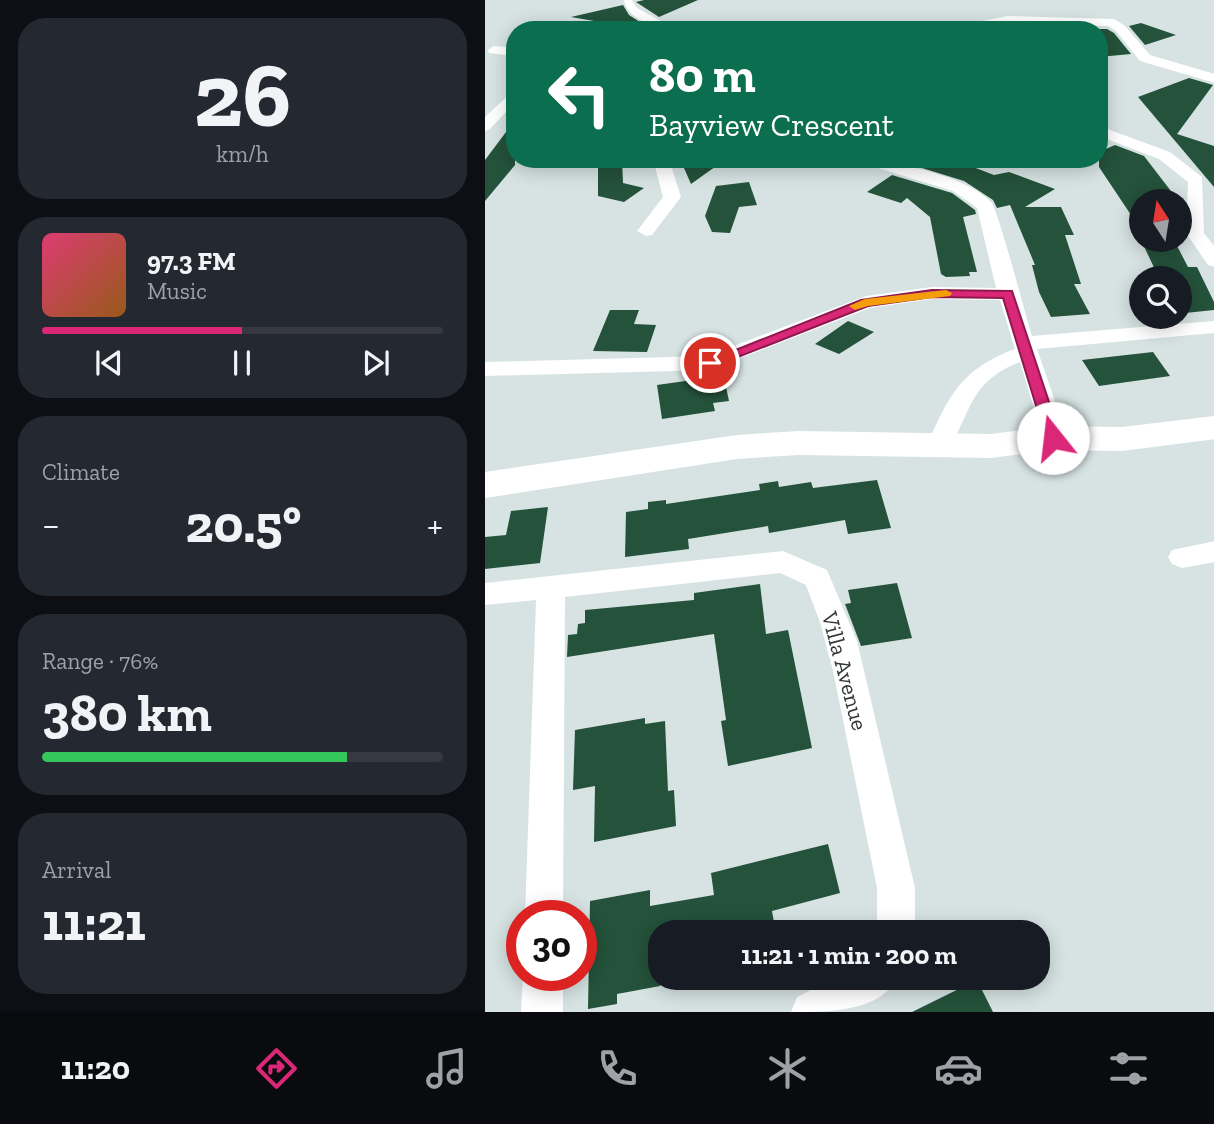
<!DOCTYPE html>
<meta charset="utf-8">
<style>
:root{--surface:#171b24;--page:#242831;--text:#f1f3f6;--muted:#9ea1a6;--line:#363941;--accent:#db2777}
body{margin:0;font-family:"Zilla Slab",serif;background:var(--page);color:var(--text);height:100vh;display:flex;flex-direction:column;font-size:26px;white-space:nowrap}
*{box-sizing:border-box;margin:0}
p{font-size:23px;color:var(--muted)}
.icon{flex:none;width:38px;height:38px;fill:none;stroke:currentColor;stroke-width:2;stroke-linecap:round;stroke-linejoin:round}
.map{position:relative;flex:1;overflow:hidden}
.panel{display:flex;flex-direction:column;gap:18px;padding:18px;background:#0d0f14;width:485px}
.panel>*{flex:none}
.banner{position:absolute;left:21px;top:21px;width:602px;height:147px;border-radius:28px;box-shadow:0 4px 18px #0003;background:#0b6e4f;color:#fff;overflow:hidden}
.needle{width:46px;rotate:348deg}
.fabs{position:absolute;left:644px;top:189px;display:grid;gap:14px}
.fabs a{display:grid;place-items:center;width:63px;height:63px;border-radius:50%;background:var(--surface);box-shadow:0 4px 18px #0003;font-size:35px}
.speed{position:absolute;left:21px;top:900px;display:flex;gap:14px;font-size:35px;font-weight:700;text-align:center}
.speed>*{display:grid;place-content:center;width:91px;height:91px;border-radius:50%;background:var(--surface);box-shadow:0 4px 18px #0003;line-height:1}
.speed .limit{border:10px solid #d22;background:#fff;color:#111}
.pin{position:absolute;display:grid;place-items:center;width:60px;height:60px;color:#fff;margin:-30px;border:4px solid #fff;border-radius:50%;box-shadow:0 2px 7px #0007}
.me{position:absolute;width:77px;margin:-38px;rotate:344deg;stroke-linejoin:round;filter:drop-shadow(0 0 5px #0008)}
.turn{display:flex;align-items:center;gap:24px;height:147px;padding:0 28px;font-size:32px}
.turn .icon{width:91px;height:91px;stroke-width:2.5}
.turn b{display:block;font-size:49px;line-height:60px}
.big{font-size:52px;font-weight:700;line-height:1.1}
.panel .card{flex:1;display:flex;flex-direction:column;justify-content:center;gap:10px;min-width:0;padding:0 24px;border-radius:28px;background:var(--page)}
.panel .dial{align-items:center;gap:0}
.dial b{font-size:91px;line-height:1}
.song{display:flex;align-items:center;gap:21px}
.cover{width:84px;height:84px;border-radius:10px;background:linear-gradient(135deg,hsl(340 70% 55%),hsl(30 70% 35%))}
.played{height:7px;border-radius:4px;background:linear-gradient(90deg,var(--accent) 50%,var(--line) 50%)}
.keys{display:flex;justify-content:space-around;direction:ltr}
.heat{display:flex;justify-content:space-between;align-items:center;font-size:38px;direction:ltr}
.charge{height:10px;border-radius:5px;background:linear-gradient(90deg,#34c759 76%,var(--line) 0)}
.trip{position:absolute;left:163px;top:920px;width:402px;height:70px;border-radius:28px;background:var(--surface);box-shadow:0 4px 18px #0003;font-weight:700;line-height:70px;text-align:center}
.menu{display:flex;height:112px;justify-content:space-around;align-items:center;background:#090b0e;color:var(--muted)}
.menu .icon{width:49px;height:49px}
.menu .on{color:var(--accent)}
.menu b{font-size:32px;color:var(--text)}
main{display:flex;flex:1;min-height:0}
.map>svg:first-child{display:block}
.building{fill:#24523a}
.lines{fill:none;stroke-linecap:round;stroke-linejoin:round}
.street{fill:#fff;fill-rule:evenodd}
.highway{fill:#fff;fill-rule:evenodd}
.route{fill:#db2777;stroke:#8e194d;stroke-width:2}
.slow{fill:#f59e0b}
.labels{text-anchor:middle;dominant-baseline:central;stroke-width:7;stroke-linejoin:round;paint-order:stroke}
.street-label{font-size:23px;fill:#333837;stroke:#fff}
</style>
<main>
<section class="panel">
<div class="card dial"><b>26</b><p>km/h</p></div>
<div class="card">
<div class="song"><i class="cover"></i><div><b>97.3 FM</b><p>Music</p></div></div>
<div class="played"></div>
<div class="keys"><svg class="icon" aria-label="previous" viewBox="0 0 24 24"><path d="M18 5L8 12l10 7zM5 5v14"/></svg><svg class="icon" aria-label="pause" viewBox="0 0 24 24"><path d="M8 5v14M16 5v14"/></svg><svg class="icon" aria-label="next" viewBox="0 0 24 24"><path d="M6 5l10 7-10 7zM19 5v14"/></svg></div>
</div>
<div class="card"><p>Climate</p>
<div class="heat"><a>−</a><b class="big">20.5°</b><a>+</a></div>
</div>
<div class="card"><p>Range · 76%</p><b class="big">380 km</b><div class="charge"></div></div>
<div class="card"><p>Arrival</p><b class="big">11:21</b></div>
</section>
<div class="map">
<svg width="730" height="1012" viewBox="0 0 730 1012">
<rect width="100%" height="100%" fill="#d6e3e2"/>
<path class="building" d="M159,0H213L174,17L151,2Z
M138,5L144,15L158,24L150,28L86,17Z
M656,23L691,35L660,45L644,26Z
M622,29L629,33L646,54L614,57V29Z
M704,78L728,85L692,134L729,146V187L653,97Z
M30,120V165L0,201V160Z
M630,145L659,156L689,195L656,197V230L614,167V152Z
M113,159H137L138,183L159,188L139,202L113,196Z
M195,159H241L206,184Z
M430,159H467L509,175L524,172L570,189L540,207H576L589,235H580L596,284H589L605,314L566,317L554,292L547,265H550L525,205L512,208L508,200L479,181L424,164Z
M407,175L467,193L490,210L491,214L478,217L492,272H484L485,276L461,277L456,274L445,217L422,198L416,203L382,192Z
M264,182L272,205L254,207L245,233L227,232L220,216L231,186Z
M656,240H689L703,267H712L729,302V310L700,313L695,306V278H674Z
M125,310H154L149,324L171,325L162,352L108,351Z
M363,321L389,332L354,354L330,344Z
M668,352L685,376L614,386L597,360Z
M222,378L225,384L240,382L244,401L228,403L230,411L177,419L172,385Z
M392,480L406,528L363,534L360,520L284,533L283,526L203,539L204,549L140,557L141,512L163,509V502L181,500V504L275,490L274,484L293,481L294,487L326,482L328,488Z
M63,507L55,563L0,569V537L21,535L26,511Z
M412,583L427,638L376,646L360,604L366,603L363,590Z
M275,584L281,634L303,630L327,748L243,766L236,721L241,720L229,634L82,657L83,635L92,634L93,624L100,623V610L209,600V593Z
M160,718V724L180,721L183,791L189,790L191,826L109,842L110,786L88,790L90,730Z
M343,844L355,893L287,911L291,933H175V986L132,994V1004L103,1009L105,901L165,890V906L229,895L226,873Z
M492,980L508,1012H427Z"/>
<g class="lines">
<path class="street" d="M139,0H147L152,8L192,30C174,30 141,19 139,0Z
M523,16L629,19L640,26L665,55L730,74V83L655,61L631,31L623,26L523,24L507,27V30H495L497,21Z
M9,46L30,48V56L4,53L3,50Z
M30,89V102L5,129L0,131V117Z
M614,126L685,152L717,177L719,233L730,247V267L723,265L701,233L703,182L674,159L614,136Z
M168,159H184L196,197L167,235L161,236L152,231L178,197Z
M364,159C402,159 479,174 506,202C513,209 541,317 547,336L730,321V333L552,349L592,464L588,470L579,473L570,470L566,464L535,362C484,382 487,411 463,451H445L442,445C464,395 476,369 530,349L515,300L447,299L385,308L225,370L0,376V362L222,356L381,296L447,287L511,288L492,208L468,191Z
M730,541V562L697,568L687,564L683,557L687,550Z
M298,551L342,570L372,641L430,888V933H392V888L342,641L321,585L295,573L80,597L78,915H40L51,600L0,605V583Z
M38,975H78V1012H36Z
M350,978H412C395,1012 343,1012 306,1012L312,997Z"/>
<path class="highway" d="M730,416V439L637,451L568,450L506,458L313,455L252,459L0,498V472L252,435L313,431L506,434L568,426L637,427Z"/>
</g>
<path class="route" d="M447,290L527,291L576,438L573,441L568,442L561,438L518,298L447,297L383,306L230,366L218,363L376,300Z"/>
<path class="slow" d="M461,290L467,293L465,296L383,306L370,310L364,306L380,299Z"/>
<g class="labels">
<g class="street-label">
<text transform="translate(360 671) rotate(75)">Villa Avenue</text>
</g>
</g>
</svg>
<div class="fabs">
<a><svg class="needle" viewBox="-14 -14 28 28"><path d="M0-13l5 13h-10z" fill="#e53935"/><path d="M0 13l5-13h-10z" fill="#9ea1a6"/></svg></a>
<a><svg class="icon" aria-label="search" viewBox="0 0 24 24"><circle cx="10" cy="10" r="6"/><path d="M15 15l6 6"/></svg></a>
</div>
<div class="speed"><div class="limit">30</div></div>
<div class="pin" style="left:225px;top:363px;background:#d93025"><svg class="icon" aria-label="arrive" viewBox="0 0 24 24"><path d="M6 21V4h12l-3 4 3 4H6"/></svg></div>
<svg class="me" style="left:568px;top:438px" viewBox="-20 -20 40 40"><circle r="19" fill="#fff"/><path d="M0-13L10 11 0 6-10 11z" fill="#db2777"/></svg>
<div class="trip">11:21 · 1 min · 200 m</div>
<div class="banner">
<div class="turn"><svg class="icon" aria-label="left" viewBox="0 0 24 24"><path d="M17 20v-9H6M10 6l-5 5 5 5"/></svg><div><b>80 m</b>Bayview Crescent</div></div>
</div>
</div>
</main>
<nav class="menu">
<b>11:20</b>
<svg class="icon on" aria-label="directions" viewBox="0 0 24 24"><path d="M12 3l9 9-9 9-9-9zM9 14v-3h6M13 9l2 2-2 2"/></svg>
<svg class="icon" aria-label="music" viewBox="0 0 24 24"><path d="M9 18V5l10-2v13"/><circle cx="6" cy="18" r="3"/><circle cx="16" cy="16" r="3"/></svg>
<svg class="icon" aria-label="phone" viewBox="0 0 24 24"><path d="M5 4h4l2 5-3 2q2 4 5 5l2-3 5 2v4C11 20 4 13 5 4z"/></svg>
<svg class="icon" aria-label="climate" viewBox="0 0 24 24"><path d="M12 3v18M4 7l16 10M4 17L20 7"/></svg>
<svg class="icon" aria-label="car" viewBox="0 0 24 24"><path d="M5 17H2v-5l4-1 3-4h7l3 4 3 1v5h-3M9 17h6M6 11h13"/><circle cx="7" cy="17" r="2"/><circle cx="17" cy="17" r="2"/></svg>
<svg class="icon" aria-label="filters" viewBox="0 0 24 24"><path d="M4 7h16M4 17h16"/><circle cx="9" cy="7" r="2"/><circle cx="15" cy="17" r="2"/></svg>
</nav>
